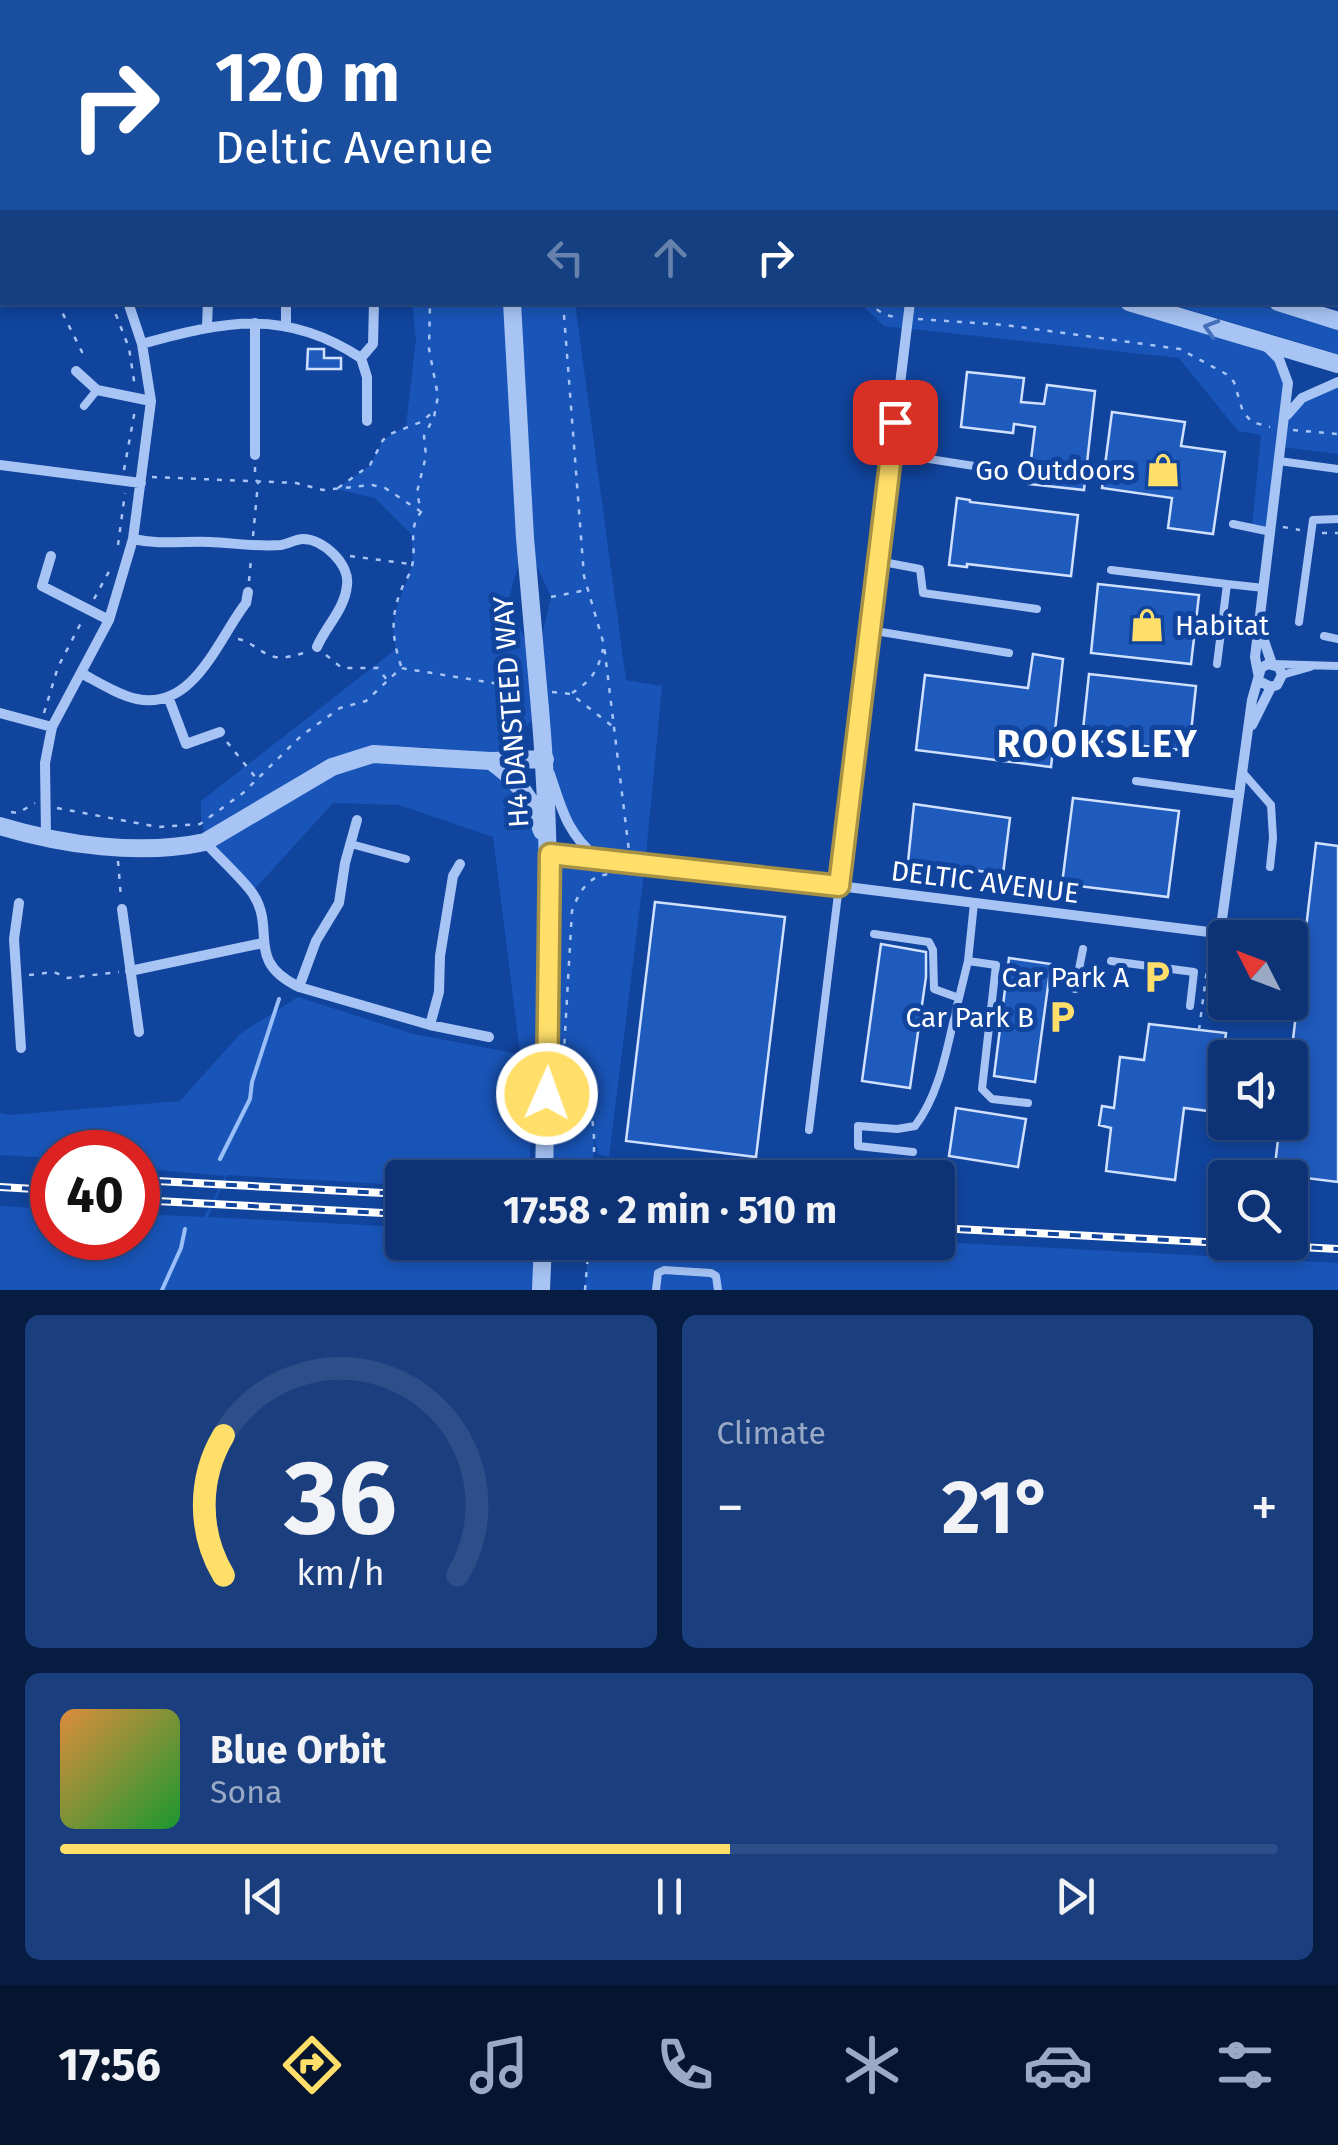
<!DOCTYPE html>
<meta charset="utf-8">
<style>
:root{--surface:#0d3376;--page:#1b3f7e;--text:#f1f3f6;--muted:#9aaac5;--line:#2d4e88;--accent:#ffdf6a}
body{margin:0;font-family:"Fira Sans",sans-serif;background:var(--page);color:var(--text);height:100vh;display:flex;flex-direction:column;font-size:38px;white-space:nowrap}
*{box-sizing:border-box;margin:0}
p{font-size:32px;color:var(--muted)}
.icon{flex:none;width:55px;height:55px;fill:none;stroke:currentColor;stroke-width:2;stroke-linecap:round;stroke-linejoin:round}
.map{position:relative;height:1290px;overflow:hidden}
.side{display:flex;flex-direction:column;gap:25px;padding:25px;background:#071c41;flex:1}
.side>*{flex:none}
.hud{position:absolute;left:0px;top:0px;width:1340px;height:305px;box-shadow:0 5px 15px #0003,0 0 0 2px var(--line);background:#1a4fa0;color:#fff;overflow:hidden}
.needle{width:65px;rotate:312deg}
.controls{position:absolute;left:1208px;top:920px;display:grid;gap:20px}
.controls a{display:grid;place-items:center;width:100px;height:100px;border-radius:10px;background:var(--surface);box-shadow:0 5px 15px #0003,0 0 0 2px var(--line);font-size:50px}
.speed{position:absolute;left:30px;top:1130px;display:flex;gap:20px;font-size:50px;font-weight:700;text-align:center}
.speed>*{display:grid;place-content:center;width:130px;height:130px;border-radius:50%;background:var(--surface);box-shadow:0 5px 15px #0003,0 0 0 2px var(--line);line-height:1}
.speed .limit{border:15px solid #d22;background:#fff;color:#111}
.pin{position:absolute;display:grid;place-items:center;width:85px;height:85px;color:#fff;margin:-42px;border-radius:20px;box-shadow:0 5px 15px #0006}
.me{position:absolute;width:110px;margin:-55px;rotate:2deg;stroke-linejoin:round;filter:drop-shadow(0 0 8px #0008)}
.turn{display:flex;align-items:center;gap:35px;height:210px;padding:0 50px;font-size:45px}
.turn .icon{width:130px;height:130px;stroke-width:2.5}
.turn b{display:block;font-size:70px;line-height:85px}
.lanes{display:flex;align-items:center;height:95px;padding:0 50px;background:#0003;justify-content:center;gap:50px;direction:ltr}
.lanes .off{opacity:.35}
.big{font-size:75px;font-weight:700;line-height:1.1}
.side .tile{flex:1;display:flex;flex-direction:column;justify-content:center;gap:15px;min-width:0;padding:0 35px;border-radius:15px;background:var(--page)}
.side .dial{align-items:center;gap:0}
.dial svg{height:260px;overflow:visible;fill:none;stroke:var(--line);stroke-width:7;stroke-linecap:round;text-anchor:middle}
.dial text{fill:var(--text);stroke:none}
.song{display:flex;align-items:center;gap:30px}
.cover{width:120px;height:120px;border-radius:15px;background:linear-gradient(135deg,hsl(30 70% 55%),hsl(130 70% 35%))}
.played{height:10px;border-radius:5px;background:linear-gradient(90deg,var(--accent) 55%,var(--line) 55%)}
.keys{display:flex;justify-content:space-around;direction:ltr}
.heat{display:flex;justify-content:space-between;align-items:center;font-size:55px;direction:ltr}
.side .tiles{flex:1;display:grid;gap:25px;grid-template-columns:1fr 1fr}
.tile:last-child{grid-column:span 2}
.trip{position:absolute;left:385px;top:1160px;width:570px;height:100px;border-radius:10px;background:var(--surface);box-shadow:0 5px 15px #0003,0 0 0 2px var(--line);font-weight:700;line-height:100px;text-align:center}
.tabs{display:flex;height:160px;justify-content:space-around;align-items:center;background:#05142f;color:var(--muted)}
.tabs .icon{width:70px;height:70px}
.tabs .selected{color:var(--accent)}
.tabs b{font-size:45px;color:var(--text)}
.map>svg:first-child{display:block}
.green{fill:#1955b8;fill-rule:evenodd}
.lines{fill:none;stroke-linecap:round;stroke-linejoin:round}
.stream{stroke:#99bef8;stroke-width:4}
.building{fill:#1f5abd;stroke:#cfe1fe;stroke-width:2.5}
.path{stroke:#a7c4f5;stroke-width:2.5;stroke-dasharray:5 8;stroke-linecap:butt}
.service{stroke:#a7c4f5;stroke-width:8}
.minor{stroke:#a7c4f5;stroke-width:10}
.tertiary{stroke:#a7c4f5;stroke-width:18}
.rail-casing{stroke:#fff;stroke-width:8}
.rail{stroke:#11449d;stroke-width:4;stroke-dasharray:11;stroke-linecap:butt}
.tertiary-bridge{stroke:#a7c4f5;stroke-width:18}
.oneway{stroke:#4671bc}
.route-casing{stroke:#a69145;stroke-width:25}
.route{stroke:#ffdf6a;stroke-width:18}
.labels{text-anchor:middle;dominant-baseline:central;stroke-width:10;stroke-linejoin:round;paint-order:stroke}
.poi-label{font-size:28px;fill:#fff;stroke:#11449d;text-anchor:end}
.street-label{font-size:28px;fill:#fff;stroke:#11449d}
.district-label{font-size:38px;font-weight:bold;letter-spacing:2.5px;fill:#fff;stroke:#11449d}
</style>
<div class="map">
<svg width="1338" height="1290" viewBox="0 0 1338 1290">
<rect width="100%" height="100%" fill="#11449d"/>
<path class="green" d="M412,303H575L626,680L662,686L645,865L609,1157L598,1154L594,1134L593,1177H544L549,854L595,858C557,822 545,760 540,711L506,750L483,753L421,747L378,753L492,771L503,776L532,812L541,847L539,1055L534,1058L529,1177L402,1178V1185L227,1175L208,1217L402,1227V1242L543,1243L541,1290H0V1206L52,1209V1238H138V1214L204,1217L225,1176L138,1168V1152H52V1158L0,1155V1113L10,1115L180,1101L240,1034L298,997L413,1034L520,1054L493,837L399,805L333,803L252,892C222,859 199,848 201,801L396,649C387,618 402,597 411,569C414,559 411,546 412,535L375,498L336,489L370,465L383,440L406,426L416,339ZM525,540L551,597L536,663L508,602Z
M860,303H1129L1264,344L1285,371V418L1292,407L1338,382V454L1281,447L1271,532L1252,527L1261,435L1238,431L1179,358L884,326Z
M1167,303H1252L1338,329V354Z
M589,1242H938L1338,1263V1290H585Z"/>
<g class="lines">
<path class="stream" d="M220,1159L250,1099L252,1082L279,999
M162,1290L181,1248L185,1229"/>
</g>
<path class="building" d="M308,349H324V358H341V369H307Z
M967,372L1024,378L1021,402L1044,404L1047,385L1095,391L1084,490L1028,484L1035,427L1014,424L1013,433L961,427Z
M1112,412L1185,422L1181,446L1225,452L1213,534L1168,528L1172,498L1102,488Z
M957,498L970,500V502L1078,515L1071,576L967,564V567L949,565Z
M1098,584L1199,595L1191,664L1091,653Z
M1033,654L1063,659L1051,767L916,750L925,675L1028,688Z
M1089,674L1196,686L1189,751L1082,739Z
M1073,798L1179,811L1168,897L1062,884Z
M914,804L1010,818L1003,874L908,862Z
M1316,843L1338,846V1182L1274,1174L1280,1122H1290V1058H1260L1262,1044L1292,1048Z
M655,902L785,917L756,1157L626,1141Z
M881,944L926,952V977L910,1088L862,1081Z
M1009,958L1051,964L1035,1082L994,1076Z
M1149,1024L1226,1033L1216,1112L1184,1108L1175,1180L1106,1171L1111,1128L1099,1125L1102,1106L1114,1108L1120,1057L1144,1060Z
M956,1108L1026,1119L1018,1167L949,1156Z"/>
<g class="lines">
<path class="path" d="M290,0L293,2
M375,2L376,0
M632,2V0
M684,2V0
M0,91L2,92
M0,207H2
M57,302L82,352L77,358
M111,302L129,348L135,387
M563,302L584,576L604,645L629,851
M866,302L885,315L895,317
M918,319L1005,325L1180,349L1226,374L1234,382L1243,412L1252,422L1270,427
M1293,430L1338,434
M124,470L135,410
M152,477L296,483L323,490L372,485L385,488L420,511
M338,488L370,465L383,440L390,434L421,422L433,412
M1283,527L1300,530
M1322,533H1338
M253,536L258,483L255,478V465
M118,545L125,493
M350,556L410,564
M249,581L251,559
M551,597L586,590
M94,599L112,566
M238,639C253,642 261,654 275,657C287,659 297,654 309,652
M326,655L342,668H378L387,680
M401,666C392,638 390,616 402,588C405,581 411,573 412,566C417,546 407,530 421,512L417,492L426,456L424,436L434,417L438,396L429,349L430,302
M511,685L508,602L513,601
M552,692L571,694L616,729
M572,693C591,681 598,671 603,649
M44,713L58,667L83,619
M227,742L256,778
M57,808L158,827L200,824L243,793L301,736L340,708L366,701L401,668L524,688
M11,812L18,813L35,803
M118,861L121,898
M29,975L54,972L68,978L119,972
M1199,1030L1210,946
M593,1178C595,1132 598,1102 563,1068L572,911C579,891 590,873 614,874
M585,1290L589,1242"/>
<path class="service" d="M84,406L97,390
M891,453L974,466
M1279,461L1338,469
M1233,524L1271,532
M878,561L920,569L923,593L1037,609
M1111,570L1227,584
M1299,622L1313,520L1338,519
M869,630L1009,653
M1324,636L1338,639
M1217,664L1227,584L1264,588
M1273,664L1338,666
M1282,675L1310,667
M1243,773L1271,805L1273,838L1270,867
M1136,781L1240,795
M351,844L406,859
M874,934L929,942L933,950L934,989L959,998L968,961L974,903
M968,961L996,965L982,1089L992,1099L1028,1103
M1111,961L1194,972L1190,1006
M1075,989L1083,949
M809,1130L839,886
M913,1152L858,1146V1126L897,1129L915,1126C942,1091 948,1040 959,998
M656,1290L658,1273L664,1270L711,1273L716,1276L718,1290"/>
<path class="minor" d="M871,0V2
M900,0L917,2
M1012,2V0
M1137,2L1138,0
M0,77L2,78
M255,323V455
M207,326L208,302
M286,326V302
M142,344C225,321 285,308 361,358
M76,371L97,390L151,401
M1287,415L1302,398L1338,382
M367,421V377L361,358L373,344L374,302
M0,465L141,483
M133,539C160,545 183,541 210,542C233,543 258,547 281,545C288,544 296,539 303,539C324,539 350,565 347,585C345,609 326,626 317,647
M51,556L42,586L109,620
M1261,632L1272,664
M81,673C98,682 118,695 137,699C194,711 218,639 246,603L248,592
M1258,673L1255,657L1288,383L1279,359L1265,345
M169,699L186,744L220,732
M0,713L52,727
M1252,725L1271,687
M550,774C562,810 567,833 597,858
M46,836L45,763L52,727L109,620L133,539L151,401L142,344L128,302
M205,842C219,858 242,878 253,894C277,931 244,960 299,987L430,1025L489,1037
M549,854L839,886L1249,937
M839,886L910,302
M19,903L14,939L21,1048
M122,909L139,1032
M1220,934L1252,700L1261,668L1268,664L1279,667L1282,675L1277,685L1271,687L1259,681
M130,971L263,943
M299,987L316,941L339,903L345,863L357,820
M430,1025L439,992L440,956L453,876L460,864"/>
<path class="tertiary" d="M353,0L358,2
M410,0L417,2
M562,0L563,2
M521,2H537
M512,302L525,538L536,664
M1129,302L1338,364
M1278,302L1338,321
M540,709C554,869 547,1019 544,1178
M491,761C517,779 533,800 542,831
M0,826C63,845 140,856 205,842L332,767L373,754L490,761L545,759
M541,1290L543,1242"/>
<g class="rail-casing">
<path id="rail" d="M138,1180L402,1194
M0,1187L52,1190
M138,1200L402,1214
M938,1228L1338,1249"/>
</g>
<use href="#rail" class="rail"/>
<path class="tertiary-bridge" d="M536,664L540,709"/>
</g>
<defs><path id="oneway-chevron" d="M-2-3.5L2.5 0L-2 3.5" fill="none" stroke-width="1.6" stroke-linecap="round" stroke-linejoin="round" transform="scale(2.5)"/></defs>
<use class="oneway" href="#oneway-chevron" transform="translate(1211 328) rotate(-163)"/>
<g class="lines">
<g class="route-casing">
<path id="route" d="M547,1094L550,854L839,886L895,422"/>
</g>
<use href="#route" class="route"/>
</g>
<defs>
<g id="shop-bare" transform="scale(2.7)"><path d="M-5-2.5h2.3a2.7 3.5 0 0 1 5.4 0H5L5.5 6h-11ZM-1.5-2.5h3a1.5 2.3 0 0 0-3 0Z" fill="#ffdf6a" stroke="#11449d" stroke-width="2.5" paint-order="stroke"/></g>
<g id="parking-bare" transform="scale(2.7)"><path d="M-3.5-5.5H1a3.5 3.5 0 0 1 0 7H-1V5.5H-3.5ZM-1-3.4V-.6H.8a1.4 1.4 0 0 0 0-2.8Z" fill="#ffdf6a" stroke="#11449d" stroke-width="2.5" paint-order="stroke"/></g>
</defs>
<g fill-rule="evenodd">
<use href="#shop-bare" x="1163" y="470"/>
<use href="#shop-bare" x="1147" y="625"/>
<use href="#parking-bare" x="1157" y="977"/>
<use href="#parking-bare" x="1062" y="1017"/>
</g>
<g class="labels">
<g class="poi-label">
<text x="1135" y="470">Go Outdoors</text>
<text x="1175" y="625" text-anchor="start">Habitat</text>
<text x="1129" y="977">Car Park A</text>
<text x="1034" y="1017">Car Park B</text>
</g>
<g class="street-label">
<text transform="translate(511 712) rotate(-94)">H4 DANSTEED WAY</text>
<text transform="translate(985 882) rotate(7)">DELTIC AVENUE</text>
</g>
<g class="district-label">
<text x="1098" y="744">ROOKSLEY</text>
</g>
</g>
</svg>
<div class="controls">
<a><svg class="needle" viewBox="-14 -14 28 28"><path d="M0-13l5 13h-10z" fill="#e53935"/><path d="M0 13l5-13h-10z" fill="#9aaac5"/></svg></a>
<a><svg class="icon" aria-label="sound" viewBox="0 0 24 24"><path d="M4 9h4l5-4v14l-5-4H4zM17 9q2 3 0 6"/></svg></a>
<a><svg class="icon" aria-label="search" viewBox="0 0 24 24"><circle cx="10" cy="10" r="6"/><path d="M15 15l6 6"/></svg></a>
</div>
<div class="speed"><div class="limit">40</div></div>
<div class="pin" style="left:895px;top:422px;background:#d93025"><svg class="icon" aria-label="arrive" viewBox="0 0 24 24"><path d="M6 21V4h12l-3 4 3 4H6"/></svg></div>
<svg class="me" style="left:547px;top:1094px" viewBox="-20 -20 40 40"><circle r="17" fill="#ffdf6a" stroke="#fff" stroke-width="3"/><path d="M0-11L8 9 0 5-8 9z" fill="#fff"/></svg>
<div class="trip">17:58 · 2 min · 510 m</div>
<div class="hud">
<div class="turn"><svg class="icon" aria-label="right" viewBox="0 0 24 24"><path d="M7 20v-9h11M14 6l5 5-5 5"/></svg><div><b>120 m</b>Deltic Avenue</div></div>
<div class="lanes"><svg class="icon off" aria-label="left" viewBox="0 0 24 24"><path d="M17 20v-9H6M10 6l-5 5 5 5"/></svg><svg class="icon off" aria-label="ahead" viewBox="0 0 24 24"><path d="M12 20V5M6 11l6-6 6 6"/></svg><svg class="icon" aria-label="right" viewBox="0 0 24 24"><path d="M7 20v-9h11M14 6l5 5-5 5"/></svg></div>
</div>
</div>
<section class="side">
<div class="tiles">
<div class="tile dial"><svg viewBox="0 0 100 80">
<path d="M14 69A42 42 0 1 1 86 69"/>
<path d="M14 69A42 42 0 0 1 14 26" stroke="#ffdf6a"/>
<text x="50" y="56" font-size="32" font-weight="700">36</text>
<text x="50" y="72" font-size="11">km/h</text>
</svg></div>
<div class="tile"><p>Climate</p>
<div class="heat"><a>−</a><b class="big">21°</b><a>+</a></div>
</div>
<div class="tile">
<div class="song"><i class="cover"></i><div><b>Blue Orbit</b><p>Sona</p></div></div>
<div class="played"></div>
<div class="keys"><svg class="icon" aria-label="previous" viewBox="0 0 24 24"><path d="M18 5L8 12l10 7zM5 5v14"/></svg><svg class="icon" aria-label="pause" viewBox="0 0 24 24"><path d="M8 5v14M16 5v14"/></svg><svg class="icon" aria-label="next" viewBox="0 0 24 24"><path d="M6 5l10 7-10 7zM19 5v14"/></svg></div>
</div>
</div>
</section>
<nav class="tabs">
<b>17:56</b>
<svg class="icon selected" aria-label="directions" viewBox="0 0 24 24"><path d="M12 3l9 9-9 9-9-9zM9 14v-3h6M13 9l2 2-2 2"/></svg>
<svg class="icon" aria-label="music" viewBox="0 0 24 24"><path d="M9 18V5l10-2v13"/><circle cx="6" cy="18" r="3"/><circle cx="16" cy="16" r="3"/></svg>
<svg class="icon" aria-label="phone" viewBox="0 0 24 24"><path d="M5 4h4l2 5-3 2q2 4 5 5l2-3 5 2v4C11 20 4 13 5 4z"/></svg>
<svg class="icon" aria-label="climate" viewBox="0 0 24 24"><path d="M12 3v18M4 7l16 10M4 17L20 7"/></svg>
<svg class="icon" aria-label="car" viewBox="0 0 24 24"><path d="M5 17H2v-5l4-1 3-4h7l3 4 3 1v5h-3M9 17h6M6 11h13"/><circle cx="7" cy="17" r="2"/><circle cx="17" cy="17" r="2"/></svg>
<svg class="icon" aria-label="filters" viewBox="0 0 24 24"><path d="M4 7h16M4 17h16"/><circle cx="9" cy="7" r="2"/><circle cx="15" cy="17" r="2"/></svg>
</nav>
